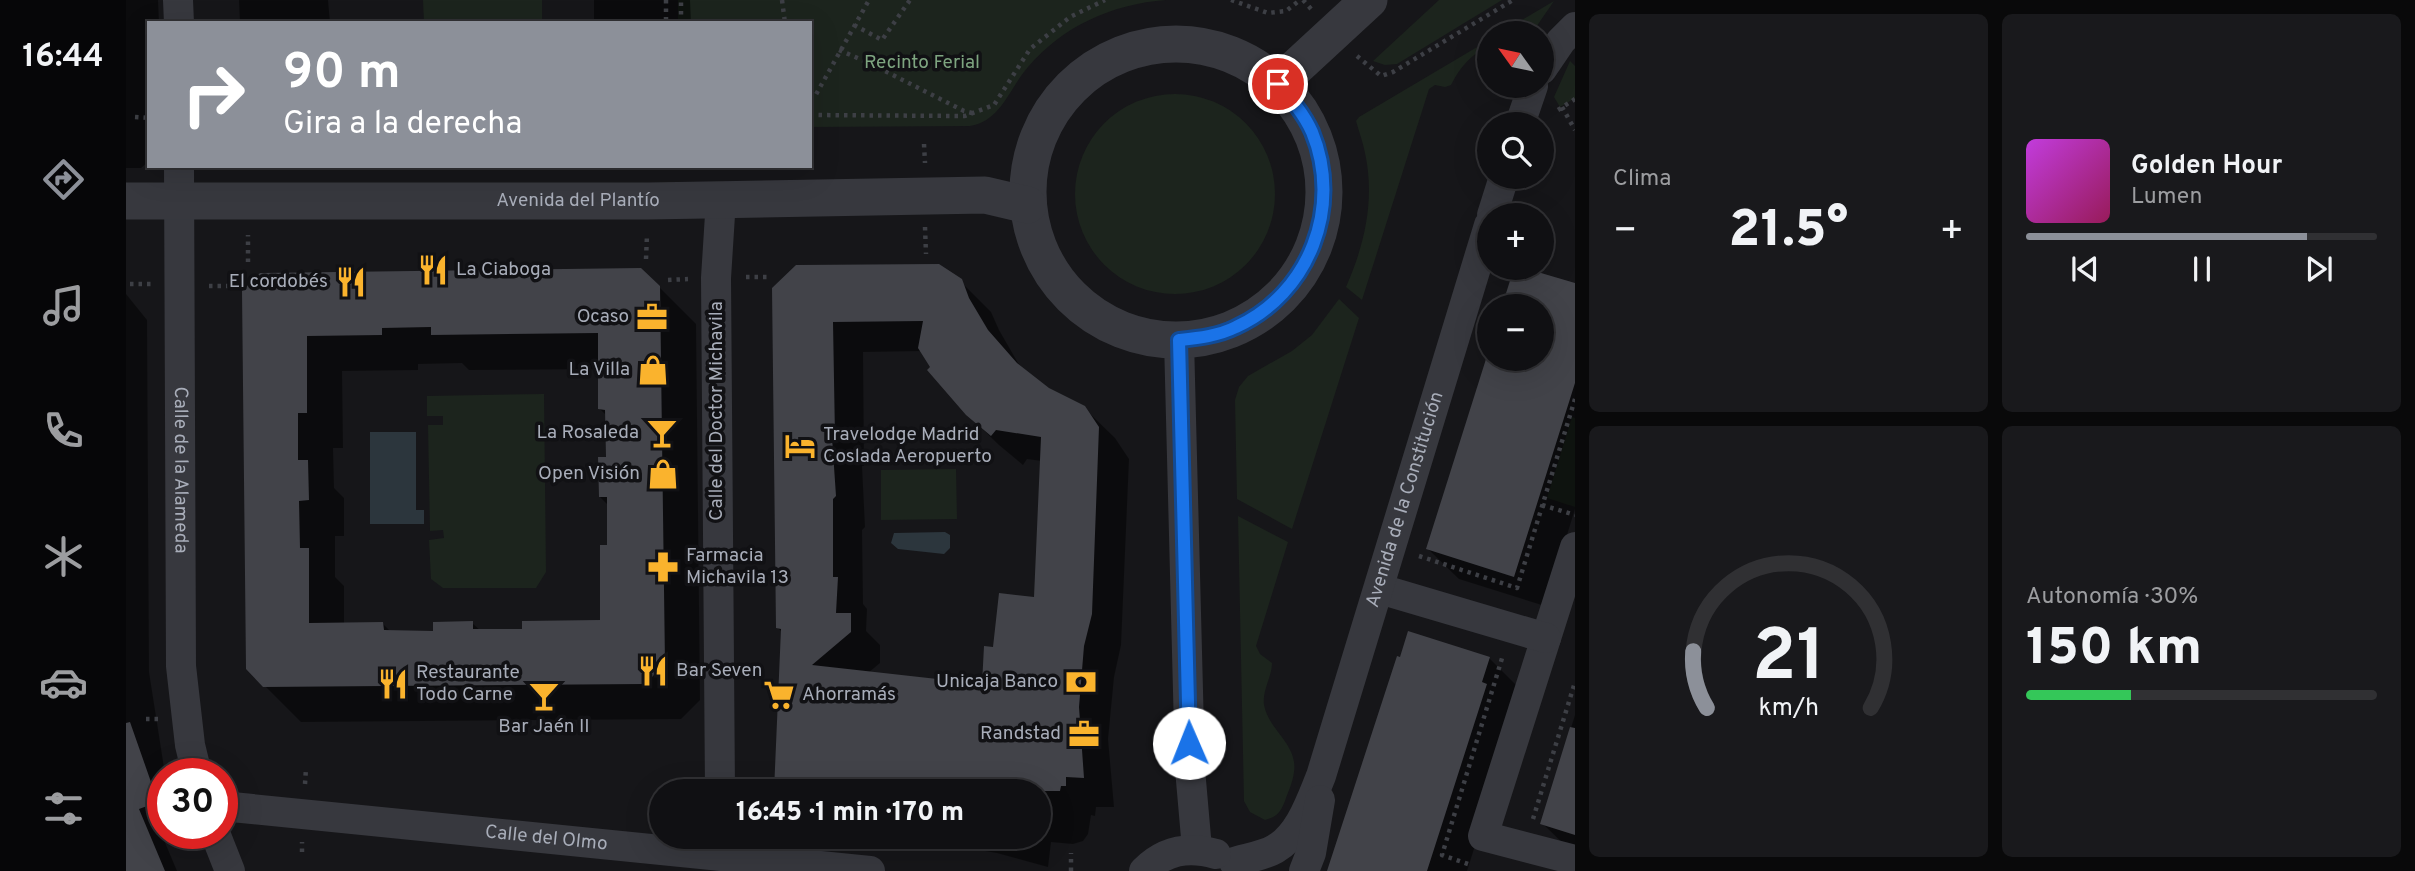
<!DOCTYPE html>
<html lang="es">
<meta charset="utf-8">
<style>
:root{--surface:#101013;--page:#19191c;--text:#f1f3f6;--muted:#9c9da0;--line:#303033;--accent:#8c9099}
body{margin:0;font-family:Overpass,sans-serif;background:var(--page);color:var(--text);height:100vh;display:flex;flex-direction:column;font-size:26px;white-space:nowrap}
*{box-sizing:border-box;margin:0}
p{font-size:23px;color:var(--muted)}
.icon{flex:none;width:38px;height:38px;fill:none;stroke:currentColor;stroke-width:2;stroke-linecap:round;stroke-linejoin:round}
.map{position:relative;flex:1;overflow:hidden}
.side{display:flex;flex-direction:column;gap:14px;padding:14px;background:#09090a;width:840px}
.side>*{flex:none}
.hud{position:absolute;left:21px;top:21px;width:665px;height:147px;border-radius:0px;box-shadow:0 7px 28px #0002,0 0 0 2px var(--line);background:#8c9099;color:#fff;overflow:hidden}
.needle{width:46px;rotate:303deg}
.controls{position:absolute;left:1351px;top:21px;display:grid;gap:14px}
.controls a{display:grid;place-items:center;width:77px;height:77px;border-radius:50%;background:var(--surface);box-shadow:0 7px 28px #0002,0 0 0 2px var(--line);font-size:35px}
.speed{position:absolute;left:21px;top:758px;display:flex;gap:14px;font-size:35px;font-weight:700;text-align:center}
.speed>*{display:grid;place-content:center;width:91px;height:91px;border-radius:50%;background:var(--surface);box-shadow:0 7px 28px #0002,0 0 0 2px var(--line);line-height:1}
.speed .limit{border:10px solid #d22;background:#fff;color:#111}
.pin{position:absolute;display:grid;place-items:center;width:60px;height:60px;color:#fff;margin:-30px;border:4px solid #fff;border-radius:50%;box-shadow:0 2px 7px #0007}
.me{position:absolute;width:77px;margin:-38px;rotate:359deg;stroke-linejoin:round;filter:drop-shadow(0 0 5px #0008)}
.turn{display:flex;align-items:center;gap:24px;height:147px;padding:0 21px;font-size:32px}
.turn .icon{width:91px;height:91px;stroke-width:2.5}
.turn b{display:block;font-size:49px;line-height:60px}
.big{font-size:52px;font-weight:800;line-height:1.1}
.side .widget{flex:1;display:flex;flex-direction:column;justify-content:center;gap:10px;min-width:0;padding:0 24px;border-radius:10px;background:var(--page)}
.side .dial{align-items:center;gap:0}
.dial svg{height:182px;overflow:visible;fill:none;stroke:var(--line);stroke-width:7;stroke-linecap:round;text-anchor:middle}
.dial text{fill:var(--text);stroke:none}
.song{display:flex;align-items:center;gap:21px}
.cover{width:84px;height:84px;border-radius:10px;background:linear-gradient(135deg,hsl(290 70% 55%),hsl(330 70% 35%))}
.played{height:7px;border-radius:4px;background:linear-gradient(90deg,var(--accent) 80%,var(--line) 80%)}
.keys{display:flex;justify-content:space-around;direction:ltr}
.heat{display:flex;justify-content:space-between;align-items:center;font-size:38px;direction:ltr}
.charge{height:10px;border-radius:5px;background:linear-gradient(90deg,#34c759 30%,var(--line) 0)}
.side .tiles{flex:1;display:grid;gap:14px;grid-template-columns:repeat(2,1fr)}
.trip{position:absolute;left:523px;top:779px;width:402px;height:70px;border-radius:35px;background:var(--surface);box-shadow:0 7px 28px #0002,0 0 0 2px var(--line);font-weight:800;line-height:70px;text-align:center}
main{display:flex;flex:1;min-height:0}
.tab-bar{display:flex;flex-direction:column;width:126px;justify-content:space-around;align-items:center;background:#060608;color:var(--muted)}
.tab-bar .icon{width:49px;height:49px}
.tab-bar .active{color:var(--accent)}
.tab-bar b{font-size:32px;color:var(--text)}
.map>svg:first-child{display:block}
.green{fill:#1c241d}
.water{fill:#2c363d}
.shadow{fill:#0007;fill-rule:evenodd}
.building{fill:#424349;fill-rule:evenodd}
.lines{fill:none;stroke-linecap:round;stroke-linejoin:round}
.path{stroke:#3d3f45;stroke-width:4.5;stroke-dasharray:3.5 5;stroke-linecap:butt}
.minor{stroke:#37383e;stroke-width:30}
.tertiary{stroke:#37383e;stroke-width:37}
.route-casing{stroke:#114b97;stroke-width:18}
.route{stroke:#1a73e8;stroke-width:12}
.labels{text-anchor:middle;dominant-baseline:central;stroke-width:7;stroke-linejoin:round;paint-order:stroke}
.park-label{font-size:19px;fill:#7ea580;stroke:#111114}
.street-label{font-size:19px;fill:#a8adb9;stroke:#111114}
.poi-label{font-size:19px;fill:#a8adb9;stroke:#111114;text-anchor:end}
</style>
<main>
<nav class="tab-bar">
<b>16:44</b>
<svg class="icon active" aria-label="directions" viewBox="0 0 24 24"><path d="M12 3l9 9-9 9-9-9zM9 14v-3h6M13 9l2 2-2 2"/></svg>
<svg class="icon" aria-label="music" viewBox="0 0 24 24"><path d="M9 18V5l10-2v13"/><circle cx="6" cy="18" r="3"/><circle cx="16" cy="16" r="3"/></svg>
<svg class="icon" aria-label="phone" viewBox="0 0 24 24"><path d="M5 4h4l2 5-3 2q2 4 5 5l2-3 5 2v4C11 20 4 13 5 4z"/></svg>
<svg class="icon" aria-label="climate" viewBox="0 0 24 24"><path d="M12 3v18M4 7l16 10M4 17L20 7"/></svg>
<svg class="icon" aria-label="car" viewBox="0 0 24 24"><path d="M5 17H2v-5l4-1 3-4h7l3 4 3 1v5h-3M9 17h6M6 11h13"/><circle cx="7" cy="17" r="2"/><circle cx="17" cy="17" r="2"/></svg>
<svg class="icon" aria-label="filters" viewBox="0 0 24 24"><path d="M4 7h16M4 17h16"/><circle cx="9" cy="7" r="2"/><circle cx="15" cy="17" r="2"/></svg>
</nav>
<div class="map">
<svg width="1449" height="871" viewBox="0 0 1449 871">
<rect width="100%" height="100%" fill="#161619"/>
<path class="green" d="M297,0H416V23H298Z
M552,0H1040C986,4 937,26 902,67C883,89 875,121 844,126L684,127V23H552Z
M1313,0H1376L1271,64L1259,65L1247,61Z
M1428,1L1406,33H1374Z
M1363,40V45C1345,55 1334,67 1325,85L1319,87L1309,85L1303,89L1236,300L1220,287C1239,244 1249,199 1239,153C1237,142 1233,132 1230,121L1233,117Z
M1444,61L1449,66V98L1434,107L1428,97Z
M949 194a100 100 0 1 1 200 0a100 100 0 1 1-200 0Z
M1213,299L1233,318L1166,529L1111,499L1109,400L1113,387L1122,376L1166,351L1186,335Z
M418,394L420,572L410,588H317L305,579L303,540L318,538L317,530L304,531L302,425H317V416H301V396Z
M1446,417L1449,418V507L1421,498Z
M830,469L831,519L755,520V470Z
M1112,516L1162,542L1130,646L1134,654L1146,663C1146,677 1136,690 1138,705C1143,731 1172,744 1168,772C1167,781 1163,790 1160,798C1156,810 1152,817 1139,820L1124,812L1118,801Z"/>
<path class="water" d="M244,432H290V510H298V524H244Z
M819,532L824,535V548L818,554L772,549L765,543L768,533Z"/>
<path class="shadow" d="M0,0H32L33,23H23V161L15,168H0Z
M113,0H202L204,23H114Z
M468,0H564L565,23H468Z
M1390,268L1449,285V509L1419,606L1333,579L1302,549L1363,353V359H1416V306H1378Z
M135,275L533,287L570,324L574,700L555,719L175,722L122,669ZM336,363L343,370L474,369V409L481,416L482,459L474,497L482,505V547L476,622L398,631H355L346,623L309,632H265L257,624H218V586L209,577V536H218V498L208,488L207,448H217L216,371L292,370V364Z
M834,281L865,312L873,330L892,363L901,373L922,389L957,407L989,438L1003,459L995,645L988,677L982,739L988,807H970L969,816L965,815L962,834L957,841L947,844L925,842L922,867L871,853L824,845L747,842L721,845L698,842L688,836H914V791H650L657,633L652,628L648,289ZM796,351L841,414L873,445L897,465L901,459L916,461L909,599L869,649L858,686L742,673L754,663V645L740,631L741,609L737,604L736,530L739,527L736,466H738L737,352Z
M0,294L21,320L23,672L39,774H37L35,833L51,871H0Z
M1363,658L1394,689L1390,716L1341,871H1203Z
M1449,715V855L1416,823Z"/>
<path class="building" d="M813,264L836,279L843,298L862,330L891,363L923,388L959,406L973,427L966,614L958,646L953,707L958,778L940,777V786H935L934,791H648L655,629L650,628L646,288L670,265ZM797,321L792,348L804,367L801,370L840,415L865,436L870,430L915,437L908,597L873,593L867,647L858,646L856,684L686,665L725,632V613H710L712,577H707V499L710,496L706,437H709L707,322Z
M515,268L534,286L539,664L519,684L137,687L120,669L116,291L134,273ZM305,327V335L472,333V409L479,410L480,457H472L473,497H481V545H474V620L396,621V629H347V621L307,622V631L258,630L257,622L183,623V548H174L173,501L183,500L182,460H172V413H181V336L256,335V328Z
M1388,268H1398L1449,283V383L1388,577L1300,549L1360,359H1416V306H1376Z
M1282,631L1364,657L1356,682L1361,684L1301,871H1201L1271,656L1274,657Z
M4,722L32,802L13,809L39,871H0V723Z
M1444,727L1449,728V835L1414,824Z"/>
<g class="lines">
<path class="path" d="M540,0V23
M656,0L659,23
M1105,0L1142,13L1160,11L1174,0
M1177,0L1186,10
M555,23V0
M728,25L756,40L784,0
M713,50L743,63L838,111L846,113
M1231,56L1255,76L1267,72L1387,0
M684,98H688L743,0
M1436,107L1449,130
M1432,110L1449,99
M684,115L839,116L868,105L904,49L944,17L979,0
M9,117L23,118
M798,144L799,163
M1416,158L1421,141
M799,227L800,254
M520,259L521,235
M122,262V235
M620,277H643
M542,280L562,279
M4,284H26
M83,286H104
M1416,505L1449,515
M1293,556L1391,588L1449,399
M20,719H34
M179,784L180,768
M1407,819L1449,682
M528,821L530,805
M176,852V842
M1342,864L1316,855L1377,655
M945,871V853"/>
<g class="minor">
<path d="M52,0L53,23"/>
<path d="M1416,69L1435,41L1449,27"/>
<path d="M1394,124L1407,86"/>
<path id="s1" d="M53,166L55,666L64,745L71,774"/>
<path d="M1366,215L1378,177"/>
<path d="M1053,340L1064,769L1071,849"/>
<path d="M1449,547L1357,836L1449,860"/>
<path d="M1254,589L1420,638"/>
<path d="M594,791L590,278L595,199"/>
<path id="s2" d="M96,806L744,871"/>
<path d="M89,833L104,871"/>
<path id="s3" d="M1108,862C1121,858 1137,856 1149,849C1174,835 1185,800 1195,776L1363,225"/>
<path d="M1018,871C1039,850 1062,846 1090,854"/>
<path d="M1178,871L1185,853L1194,800"/>
</g>
<g class="tertiary">
<circle cx="1050" cy="192" r="148"/>
<path d="M1152,84L1243,0"/>
<path id="s4" d="M0,201H522L859,195L902,205"/>
</g>
</g>
<g class="lines">
<g class="route-casing">
<path id="route" d="M1063,743L1053,340C1072,338 1092,336 1110,327C1183,294 1217,207 1186,132C1178,114 1165,99 1152,84"/>
</g>
<use href="#route" class="route"/>
</g>
<defs>
<g id="restaurant-bare" transform="scale(2.415)"><path d="M-5-6h1v4h1v-4h1v4h1v-4h1v5L-1.5 .5V6h-2V.5L-5-1ZM5-6V6H3V1.5H1.5Q1.5-4 5-6Z" fill="#fab32d" stroke="#111114" stroke-width="2.5" paint-order="stroke"/></g>
<g id="office-bare" transform="scale(2.415)"><path d="M-6-3h4V-5.5h4V-3h4V5H-6ZM-1-4.5V-3h2v-1.5ZM-6 0V1H6V0Z" fill="#fab32d" stroke="#111114" stroke-width="2.5" paint-order="stroke"/></g>
<g id="shop-bare" transform="scale(2.415)"><path d="M-5-2.5h2.3a2.7 3.5 0 0 1 5.4 0H5L5.5 6h-11ZM-1.5-2.5h3a1.5 2.3 0 0 0-3 0Z" fill="#fab32d" stroke="#111114" stroke-width="2.5" paint-order="stroke"/></g>
<g id="bar-bare" transform="scale(2.415)"><path d="M-6-5H6L.8 .8V4.5H3.5V6h-7V4.5H-.8V.8Z" fill="#fab32d" stroke="#111114" stroke-width="2.5" paint-order="stroke"/></g>
<g id="hotel-bare" transform="scale(2.415)"><path d="M-6-4.5h1.5V1H6V5H4.5V3h-9V5H-6ZM-4 0a1.8 1.8 0 1 1 3.6 0ZM.5 0V-2.5h3Q6-2.5 6 0Z" fill="#fab32d" stroke="#111114" stroke-width="2.5" paint-order="stroke"/></g>
<g id="pharmacy-bare" transform="scale(2.415)"><path d="M-2-6h4v4h4v4h-4v4h-4v-4h-4v-4h4Z" fill="#fab32d" stroke="#111114" stroke-width="2.5" paint-order="stroke"/></g>
<g id="bank-bare" transform="scale(2.415)"><path d="M-6-4H6V4H-6ZM0-2.3a2.3 2.3 0 1 0 0 4.6a2.3 2.3 0 1 0 0-4.6Z" fill="#fab32d" stroke="#111114" stroke-width="2.5" paint-order="stroke"/></g>
<g id="supermarket-bare" transform="scale(2.415)"><path d="M-6-5.5h2.5l.6 2H6L4.5 2H-2.5L-4.4-4H-6ZM-1.5 3.2a1.3 1.3 0 1 0 .1 0ZM3 3.2a1.3 1.3 0 1 0 .1 0Z" fill="#fab32d" stroke="#111114" stroke-width="2.5" paint-order="stroke"/></g>
</defs>
<g fill-rule="evenodd">
<use href="#restaurant-bare" x="307" y="270"/>
<use href="#restaurant-bare" x="225" y="282"/>
<use href="#office-bare" x="526" y="317"/>
<use href="#shop-bare" x="527" y="370"/>
<use href="#bar-bare" x="536" y="433"/>
<use href="#hotel-bare" x="674" y="446"/>
<use href="#shop-bare" x="537" y="474"/>
<use href="#pharmacy-bare" x="537" y="567"/>
<use href="#restaurant-bare" x="527" y="671"/>
<use href="#bank-bare" x="955" y="682"/>
<use href="#restaurant-bare" x="267" y="684"/>
<use href="#supermarket-bare" x="653" y="695"/>
<use href="#bar-bare" x="418" y="696"/>
<use href="#office-bare" x="958" y="734"/>
</g>
<g class="labels">
<g class="park-label">
<text x="796" y="63">Recinto Ferial</text>
</g>
<g class="street-label">
<text stroke="none"><textPath href="#s4" startOffset="452">Avenida del Plantío</textPath></text>
<text transform="translate(591 411) rotate(-90)">Calle del Doctor Michavila</text>
<text stroke="none"><textPath href="#s1" startOffset="304">Calle de la Alameda</textPath></text>
<text stroke="none"><textPath href="#s3" startOffset="420">Avenida de la Constitución</textPath></text>
<text stroke="none"><textPath href="#s2" startOffset="326">Calle del Olmo</textPath></text>
</g>
<g class="poi-label">
<text x="330" y="270" text-anchor="start">La Ciaboga</text>
<text x="202" y="282">El cordobés</text>
<text x="503" y="317">Ocaso</text>
<text x="504" y="370">La Villa</text>
<text x="513" y="433">La Rosaleda</text>
<text x="697" y="435" text-anchor="start">Travelodge Madrid<tspan x="697" dy="22">Coslada Aeropuerto</tspan></text>
<text x="514" y="474">Open Visión</text>
<text x="560" y="556" text-anchor="start">Farmacia<tspan x="560" dy="22">Michavila 13</tspan></text>
<text x="550" y="671" text-anchor="start">Bar Seven</text>
<text x="290" y="673" text-anchor="start">Restaurante<tspan x="290" dy="22">Todo Carne</tspan></text>
<text x="932" y="682">Unicaja Banco</text>
<text x="676" y="695" text-anchor="start">Ahorramás</text>
<text x="418" y="727" text-anchor="middle">Bar Jaén II</text>
<text x="935" y="734">Randstad</text>
</g>
</g>
</svg>
<div class="controls">
<a><svg class="needle" viewBox="-14 -14 28 28"><path d="M0-13l5 13h-10z" fill="#e53935"/><path d="M0 13l5-13h-10z" fill="#9c9da0"/></svg></a>
<a><svg class="icon" aria-label="search" viewBox="0 0 24 24"><circle cx="10" cy="10" r="6"/><path d="M15 15l6 6"/></svg></a>
<a>+</a>
<a>−</a>
</div>
<div class="speed"><div class="limit">30</div></div>
<div class="pin" style="left:1152px;top:84px;background:#d93025"><svg class="icon" aria-label="arrive" viewBox="0 0 24 24"><path d="M6 21V4h12l-3 4 3 4H6"/></svg></div>
<svg class="me" style="left:1063px;top:743px" viewBox="-20 -20 40 40"><circle r="19" fill="#fff"/><path d="M0-13L10 11 0 6-10 11z" fill="#1a73e8"/></svg>
<div class="trip">16:45 · 1 min · 170 m</div>
<div class="hud">
<div class="turn"><svg class="icon" aria-label="right" viewBox="0 0 24 24"><path d="M7 20v-9h11M14 6l5 5-5 5"/></svg><div><b>90 m</b>Gira a la derecha</div></div>
</div>
</div>
<section class="side">
<div class="tiles">
<div class="widget"><p>Clima</p>
<div class="heat"><a>−</a><b class="big">21.5°</b><a>+</a></div>
</div>
<div class="widget">
<div class="song"><i class="cover"></i><div><b>Golden Hour</b><p>Lumen</p></div></div>
<div class="played"></div>
<div class="keys"><svg class="icon" aria-label="previous" viewBox="0 0 24 24"><path d="M18 5L8 12l10 7zM5 5v14"/></svg><svg class="icon" aria-label="pause" viewBox="0 0 24 24"><path d="M8 5v14M16 5v14"/></svg><svg class="icon" aria-label="next" viewBox="0 0 24 24"><path d="M6 5l10 7-10 7zM19 5v14"/></svg></div>
</div>
<div class="widget dial"><svg viewBox="0 0 100 80">
<path d="M14 69A42 42 0 1 1 86 69"/>
<path d="M14 69A42 42 0 0 1 8 44" stroke="#8c9099"/>
<text x="50" y="56" font-size="32" font-weight="700">21</text>
<text x="50" y="72" font-size="11">km/h</text>
</svg></div>
<div class="widget"><p>Autonomía · 30%</p><b class="big">150 km</b><div class="charge"></div></div>
</div>
</section>
</main>
